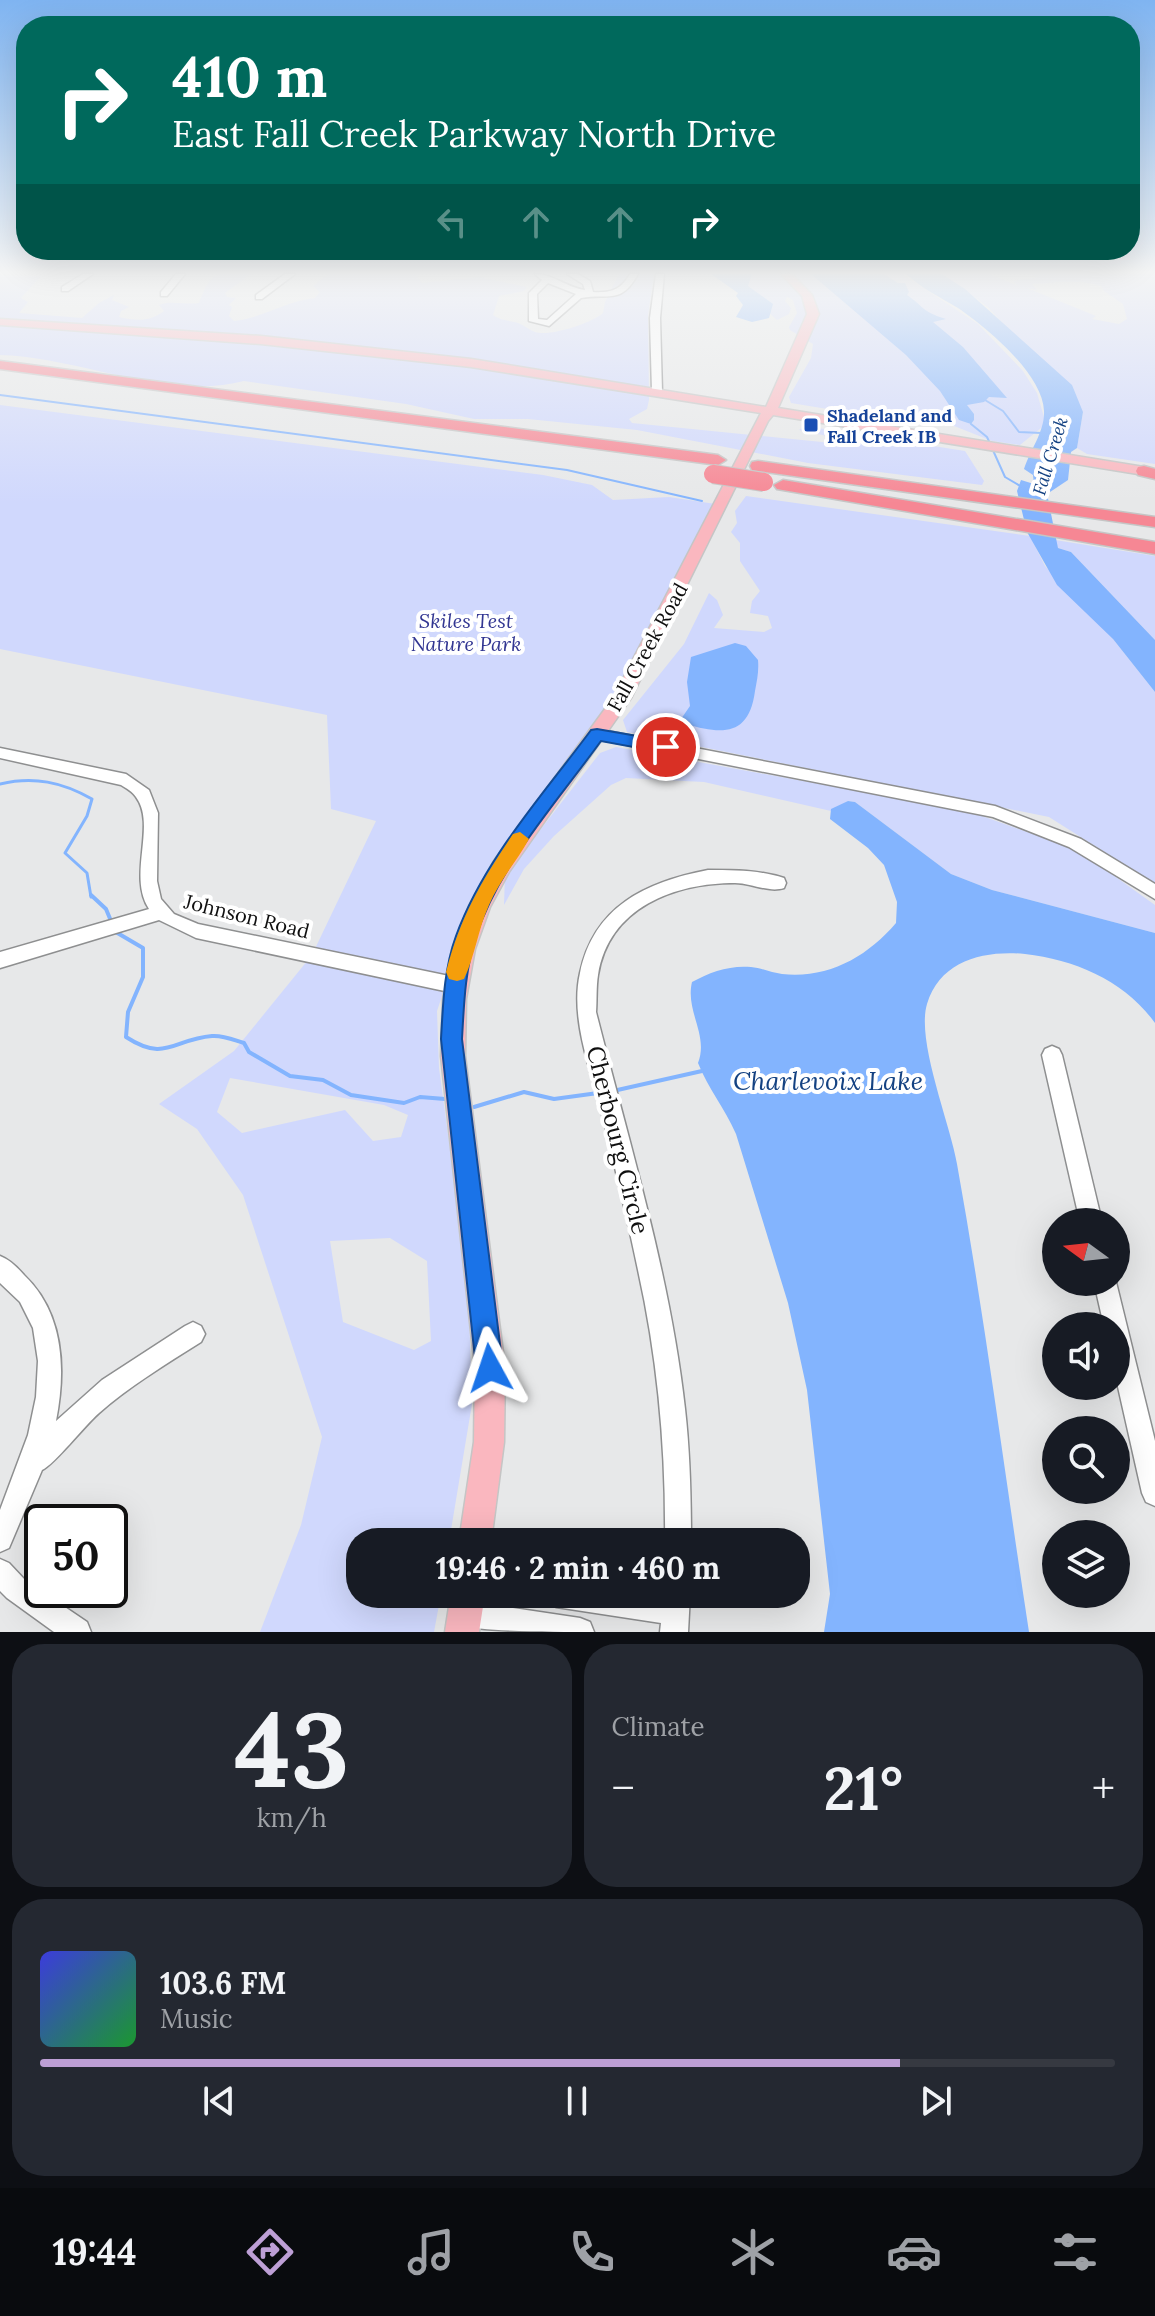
<!DOCTYPE html>
<meta charset="utf-8">
<style>
:root{--surface:#171b24;--page:#242831;--text:#f1f3f6;--muted:#9ea1a6;--line:#363941;--accent:#bd9fd5}
body{margin:0;font-family:Lora,serif;background:var(--page);color:var(--text);height:100vh;display:flex;flex-direction:column;font-size:30px;white-space:nowrap}
*{box-sizing:border-box;margin:0}
p{font-size:26px;color:var(--muted)}
.icon{flex:none;width:44px;height:44px;fill:none;stroke:currentColor;stroke-width:2;stroke-linecap:round;stroke-linejoin:round}
.map{position:relative;height:1632px;overflow:hidden}
.side{display:flex;flex-direction:column;gap:12px;padding:12px;background:#0d0f14;flex:1}
.side>*{flex:none}
.guide{position:absolute;left:16px;top:16px;width:1124px;height:244px;border-radius:32px;box-shadow:0 8px 32px #0002;background:#00695c;color:#fff;overflow:hidden}
.needle{width:52px;rotate:285deg}
.tools{position:absolute;left:1042px;top:1208px;display:grid;gap:16px}
.tools a{display:grid;place-items:center;width:88px;height:88px;border-radius:50%;background:var(--surface);box-shadow:0 8px 32px #0002;font-size:40px}
.speed{position:absolute;left:24px;top:1504px;display:flex;gap:16px;font-size:40px;font-weight:700;text-align:center}
.speed>*{display:grid;place-content:center;width:104px;height:104px;border-radius:50%;background:var(--surface);box-shadow:0 8px 32px #0002;line-height:1}
.speed .limit{border:4px solid #111;border-radius:12px;background:#fff;color:#111}
.pin{position:absolute;display:grid;place-items:center;width:68px;height:68px;color:#fff;margin:-34px;border:4px solid #fff;border-radius:50%;box-shadow:0 2px 8px #0007}
.me{position:absolute;width:88px;margin:-44px;rotate:355deg;stroke-linejoin:round;filter:drop-shadow(0 0 6px #0008)}
.turn{display:flex;align-items:center;gap:28px;height:168px;padding:0 24px;font-size:36px}
.turn .icon{width:104px;height:104px;stroke-width:2.5}
.turn b{display:block;font-size:56px;line-height:68px}
.lanes{display:flex;align-items:center;height:76px;padding:0 24px;background:#0003;justify-content:center;gap:40px;direction:ltr}
.lanes .off{opacity:.35}
.big{font-size:60px;font-weight:800;line-height:1.1}
.side .card{flex:1;display:flex;flex-direction:column;justify-content:center;gap:12px;min-width:0;padding:0 28px;border-radius:32px;background:var(--page)}
.side .dial{align-items:center;gap:0}
.dial b{font-size:104px;line-height:1}
.song{display:flex;align-items:center;gap:24px}
.cover{width:96px;height:96px;border-radius:12px;background:linear-gradient(135deg,hsl(240 70% 55%),hsl(130 70% 35%))}
.played{height:8px;border-radius:4px;background:linear-gradient(90deg,var(--accent) 80%,var(--line) 80%)}
.keys{display:flex;justify-content:space-around;direction:ltr}
.heat{display:flex;justify-content:space-between;align-items:center;font-size:44px;direction:ltr}
.side .tiles{flex:1;display:grid;gap:12px;grid-template-columns:1fr 1fr}
.card:last-child{grid-column:span 2}
.trip{position:absolute;left:346px;top:1528px;width:464px;height:80px;border-radius:32px;background:var(--surface);box-shadow:0 8px 32px #0002;font-weight:800;line-height:80px;text-align:center}
.menu{display:flex;height:128px;justify-content:space-around;align-items:center;background:#090b0e;color:var(--muted)}
.menu .icon{width:56px;height:56px}
.menu .current{color:var(--accent)}
.menu b{font-size:36px;color:var(--text)}
.map>svg:first-child{display:block}
.green{fill:#d0d8fd;fill-rule:evenodd}
.water{fill:#83b4fe}
.lines{fill:none;stroke-linecap:round;stroke-linejoin:round}
.stream-far2{stroke:#83b4fe;stroke-width:2}
.stream-far1{stroke:#83b4fe;stroke-width:3}
.stream{stroke:#83b4fe;stroke-width:4}
.minor-casing{stroke:#8e8f90;stroke-width:3}
.major-casing{stroke:#c5c5c5;stroke-width:3}
.highway-casing{stroke:#c5c5c5;stroke-width:3}
.minor{fill:#fff;fill-rule:evenodd}
.major{fill:#fab7bf;fill-rule:evenodd}
.highway{fill:#f68794;fill-rule:evenodd}
.highway-bridge-casing{stroke:#c5c5c5;stroke-width:20;stroke-linecap:butt}
.highway-bridge{stroke:#f68794;stroke-width:18}
.route{fill:#1a73e8;stroke:#114b97;stroke-width:2}
.slow{fill:#f59e0b}
.transit-dot{fill:#1a4fb4;stroke:#fff;stroke-width:3}
.labels{text-anchor:middle;dominant-baseline:central;stroke-width:8;stroke-linejoin:round;paint-order:stroke}
.far-transit-label{font-size:18px;font-weight:bold;fill:#164399;stroke:#fff;text-anchor:start}
.far-water-label{font-size:18px;font-style:italic;fill:#144282;stroke:#fff}
.park-label{font-size:20px;font-style:italic;fill:#323692;stroke:#fff}
.street-label{font-size:20px;fill:#0f0f0f;stroke:#fff}
.near-street-label{font-size:24px;fill:#0f0f0f;stroke:#fff}
.near-water-label{font-size:26px;font-style:italic;fill:#144282;stroke:#fff}
</style>
<div class="map">
<svg width="1155" height="1632" viewBox="0 0 1155 1632">
<rect width="100%" height="100%" fill="#e7e8e9"/>
<path class="green" d="M251,274L225,293L227,297L236,298L229,305L232,307L229,316L234,321C263,318 286,301 315,298L320,292L313,286L328,274H419L417,277L422,283L480,277L527,287L524,291L499,296L493,315C502,321 508,320 518,323C524,325 529,330 535,332C550,337 592,323 603,313L605,302L619,274H654L648,315L649,400L647,409L629,419L632,423L832,443L846,440L799,430L805,426L965,451L984,481L982,485L808,463L637,430L528,419H474L406,404L244,381C168,401 78,357 0,355V275L41,276L21,298L28,302L19,313L82,318L99,303L114,295L112,300L129,307L121,311L119,317C136,321 150,322 164,311L159,305C169,300 186,305 199,303C213,268 214,274 251,274Z
M726,274H902L978,324L1023,371L1037,393L1046,424L1020,445L992,441L944,422L894,420L791,403L789,397L811,358L813,344L790,330L789,327L797,313L793,300L787,297L785,301L791,308L789,314L777,320Z
M942,274H990L1018,286L1013,281L1039,277L1028,274H1155V464L1087,454L1077,448L1083,412L988,307ZM1060,282C1073,282 1089,281 1101,286L1104,291L1123,304L1127,319L1119,324L1092,319L1096,316L1027,288L1037,290L1032,284Z
M0,405L543,475L592,485L613,500L669,497L722,505L597,734L475,913L453,996L443,993L437,1011L439,1068L468,1282L472,1404L449,1542H360V1594H441L434,1632H260L301,1525L322,1437L243,1195L197,1129L159,1104L234,1051L312,955L376,821L331,809L327,715L0,649ZM230,1078L384,1105L408,1115L401,1137L373,1141L345,1110L242,1133L217,1112ZM390,1238L427,1261L431,1341L414,1350L343,1322L330,1241Z
M746,496L1030,536L1045,566L1113,639L1155,692V884L1049,817L627,732L623,720L684,644L709,593L717,600L723,615L714,628L764,632L772,628L768,616L750,613L752,601L760,591L740,561V543L731,532L737,523L735,511Z
M1055,540L1155,556V640L1071,552L1058,548Z
M616,747L968,811L1078,850L1155,905V933L992,890L951,874L855,802L848,801L831,811L704,782L626,778L611,785L554,836L524,869L504,905L505,875L600,753Z"/>
<path class="water" d="M711,274H752L748,286L773,304L769,318L752,322L736,317L743,305L736,296L738,293Z
M811,274H884L898,283H905L909,292L907,295C925,307 920,311 946,319L933,322L963,347L1007,398L989,397L984,402L967,405L974,414V420L971,424L959,420L940,391L906,355Z
M906,274H942L965,289L1072,385L1083,412L1077,448L1071,452L1068,480L1047,494L1058,548L1071,552L1155,640V692L1113,639L1057,585L1027,532L1017,491L1021,480L1034,484L1033,475L1024,469C1030,450 1045,431 1044,411C1043,374 986,327 958,308C940,297 922,289 906,274Z
M735,643L746,646L758,660C759,671 757,680 755,691C749,736 723,735 686,724L681,719L690,706L687,682L691,657Z
M848,801L855,802L951,874L992,890L1155,933V1023C1125,981 1076,960 1025,954C985,950 940,960 927,1004C916,1041 950,1123 957,1164C985,1319 1005,1476 1029,1632H824L830,1594L807,1390L788,1303L736,1134C724,1107 709,1090 698,1063C709,1035 685,1011 692,982C710,972 730,965 751,967C762,968 772,973 782,974C828,979 867,957 896,923L897,902L884,865L868,848L830,819L831,809Z"/>
<g class="lines">
<path class="stream-far2" d="M0,395L567,470L702,501
M985,400L1003,411L1019,432L1041,433
M971,424L987,437L1005,477L1022,487"/>
<path class="stream-far1" d="M0,784C34,776 62,782 92,799L87,816L65,853L87,873L91,897"/>
<path class="stream" d="M91,895L106,909L111,921
M114,931L143,948V977L128,1012L126,1037C166,1063 173,1039 212,1036C223,1035 234,1040 244,1043L249,1052L290,1076L323,1080L351,1095L404,1103L420,1097L445,1099
M613,1091L702,1071
M474,1107L524,1092L554,1099L598,1093"/>
<g class="minor-casing">
<path id="minor" d="M83,274H93L68,291H62V287Z
M176,274H185L167,296H161V292Z
M285,274H295L262,299H256V295Z
M535,274C553,274 568,288 585,290L583,284L567,274H578L590,281L593,292C611,293 621,290 630,274H638C621,305 609,293 581,298L549,326L529,321V293L542,280ZM548,283L576,294L547,320L538,319L537,294Z
M656,274H664L660,318L662,392L657,395L652,392L650,318Z
M597,729L995,806L1081,839L1155,884V899L1069,847L993,817L592,738L590,734L592,730Z
M0,748L126,774L149,790L158,813L157,881L161,899L174,914L198,924L454,977L460,979L463,985L460,991L454,993L196,938L159,920L0,968V952L149,909C127,876 157,825 136,797C133,792 126,788 121,785L0,758Z
M708,870C734,870 759,870 784,878L786,883L784,888C769,893 751,883 735,883C675,883 609,907 598,975C596,987 597,1000 596,1012C629,1143 670,1274 685,1409C690,1453 691,1497 691,1542H665C666,1450 658,1360 638,1270C627,1217 614,1163 601,1110C590,1068 570,1017 580,973C594,906 646,882 708,870Z
M1052,1046L1059,1049L1062,1055L1102,1222H1080L1042,1055L1045,1049Z
M0,1256C10,1260 17,1267 24,1275C64,1313 66,1370 56,1421L102,1380L185,1326L193,1322L201,1326L205,1334L201,1342C166,1364 130,1386 99,1413C85,1425 54,1465 42,1470L9,1548L0,1552V1510L28,1435L36,1397L38,1361L33,1328L20,1302L0,1283Z
M1094,1282H1116L1155,1441V1506L1146,1502L1142,1493L1116,1378V1326H1104Z
M0,1559L9,1563L25,1580L87,1622L91,1632H54L7,1598L0,1591Z
M543,1594H645L663,1597L664,1594H690L688,1632H660L661,1623L556,1607L547,1603Z
M465,1601L580,1618L590,1622L594,1632C555,1632 490,1632 455,1625L451,1615L455,1605Z"/>
</g>
<g class="major-casing">
<path id="major" d="M781,274H792L812,295L819,314L778,408L1144,467L1151,471L1144,475L773,415L768,421L631,698L509,872L490,907L475,949L466,999L465,1056L505,1368L504,1442L491,1542H459L474,1442L475,1368L441,1056L443,999L452,949L469,906L494,861L613,698L761,413L471,367L261,344L0,325V319L261,336L471,359L766,407L807,314L802,296Z
M451,1594H485L479,1632H445Z"/>
</g>
<g class="highway-casing">
<path id="highway" d="M0,361L718,455L726,460L718,465L0,369Z
M758,461L1155,517V527L752,470L750,466L752,462Z
M1144,466L1155,469V479L1138,475L1136,471L1138,467Z
M783,480L1155,542V554L777,489L774,485Z"/>
</g>
<use href="#minor" class="minor"/>
<use href="#major" class="major"/>
<use href="#highway" class="highway"/>
<g class="highway-bridge-casing">
<path id="highway-bridge" d="M713,474L764,482"/>
</g>
<use href="#highway-bridge" class="highway-bridge"/>
</g>
<linearGradient id="sky" x2="0" y2="1"><stop stop-color="#7fb4f1"/><stop offset="0.54" stop-color="#f4f5f5"/><stop offset="1" stop-color="#f4f5f5" stop-opacity="0"/></linearGradient>
<rect width="1155" height="503" fill="url(#sky)"/>
<path class="route" d="M597,729L666,741L675,747L666,753L601,741C557,802 500,864 476,936C465,970 464,1004 462,1039L503,1368L499,1378L490,1382L480,1378L476,1368L441,1039C443,1004 444,969 456,936C484,859 543,795 591,730Z"/>
<path class="slow" d="M520,832L529,839C517,861 499,881 489,905C478,929 475,956 464,979L457,981L449,979L446,972C461,915 481,882 513,834Z"/>
<rect class="transit-dot" x="803" y="417" width="16" height="16" rx="4"/>
<g class="labels">
<g class="far-transit-label">
<text x="827" y="415">Shadeland and<tspan x="827" dy="21">Fall Creek IB</tspan></text>
</g>
<g class="far-water-label">
<text transform="translate(1050 456) rotate(-73)">Fall Creek</text>
</g>
<g class="park-label">
<text x="466" y="620">Skiles Test<tspan x="466" dy="23">Nature Park</tspan></text>
</g>
<g class="street-label">
<text transform="translate(647 647) rotate(-61)">Fall Creek Road</text>
<text transform="translate(247 916) rotate(14)">Johnson Road</text>
</g>
<g class="near-street-label">
<text transform="translate(618 1140) rotate(76)">Cherbourg Circle</text>
</g>
<g class="near-water-label">
<text x="828" y="1080">Charlevoix Lake</text>
</g>
</g>
</svg>
<div class="tools">
<a><svg class="needle" viewBox="-14 -14 28 28"><path d="M0-13l5 13h-10z" fill="#e53935"/><path d="M0 13l5-13h-10z" fill="#9ea1a6"/></svg></a>
<a><svg class="icon" aria-label="sound" viewBox="0 0 24 24"><path d="M4 9h4l5-4v14l-5-4H4zM17 9q2 3 0 6"/></svg></a>
<a><svg class="icon" aria-label="search" viewBox="0 0 24 24"><circle cx="10" cy="10" r="6"/><path d="M15 15l6 6"/></svg></a>
<a><svg class="icon" aria-label="layers" viewBox="0 0 24 24"><path d="M12 4l9 5-9 5-9-5zM3 14l9 5 9-5"/></svg></a>
</div>
<div class="speed"><div class="limit">50</div></div>
<div class="pin" style="left:666px;top:747px;background:#d93025"><svg class="icon" aria-label="arrive" viewBox="0 0 24 24"><path d="M6 21V4h12l-3 4 3 4H6"/></svg></div>
<svg class="me" style="left:490px;top:1368px" viewBox="-20 -20 40 40"><path d="M0-17L14 15 0 8-14 15z" fill="#1a73e8" stroke="#fff" stroke-width="4"/></svg>
<div class="trip">19:46 · 2 min · 460 m</div>
<div class="guide">
<div class="turn"><svg class="icon" aria-label="right" viewBox="0 0 24 24"><path d="M7 20v-9h11M14 6l5 5-5 5"/></svg><div><b>410 m</b>East Fall Creek Parkway North Drive</div></div>
<div class="lanes"><svg class="icon off" aria-label="left" viewBox="0 0 24 24"><path d="M17 20v-9H6M10 6l-5 5 5 5"/></svg><svg class="icon off" aria-label="ahead" viewBox="0 0 24 24"><path d="M12 20V5M6 11l6-6 6 6"/></svg><svg class="icon off" aria-label="ahead" viewBox="0 0 24 24"><path d="M12 20V5M6 11l6-6 6 6"/></svg><svg class="icon" aria-label="right" viewBox="0 0 24 24"><path d="M7 20v-9h11M14 6l5 5-5 5"/></svg></div>
</div>
</div>
<section class="side">
<div class="tiles">
<div class="card dial"><b>43</b><p>km/h</p></div>
<div class="card"><p>Climate</p>
<div class="heat"><a>−</a><b class="big">21°</b><a>+</a></div>
</div>
<div class="card">
<div class="song"><i class="cover"></i><div><b>103.6 FM</b><p>Music</p></div></div>
<div class="played"></div>
<div class="keys"><svg class="icon" aria-label="previous" viewBox="0 0 24 24"><path d="M18 5L8 12l10 7zM5 5v14"/></svg><svg class="icon" aria-label="pause" viewBox="0 0 24 24"><path d="M8 5v14M16 5v14"/></svg><svg class="icon" aria-label="next" viewBox="0 0 24 24"><path d="M6 5l10 7-10 7zM19 5v14"/></svg></div>
</div>
</div>
</section>
<nav class="menu">
<b>19:44</b>
<svg class="icon current" aria-label="directions" viewBox="0 0 24 24"><path d="M12 3l9 9-9 9-9-9zM9 14v-3h6M13 9l2 2-2 2"/></svg>
<svg class="icon" aria-label="music" viewBox="0 0 24 24"><path d="M9 18V5l10-2v13"/><circle cx="6" cy="18" r="3"/><circle cx="16" cy="16" r="3"/></svg>
<svg class="icon" aria-label="phone" viewBox="0 0 24 24"><path d="M5 4h4l2 5-3 2q2 4 5 5l2-3 5 2v4C11 20 4 13 5 4z"/></svg>
<svg class="icon" aria-label="climate" viewBox="0 0 24 24"><path d="M12 3v18M4 7l16 10M4 17L20 7"/></svg>
<svg class="icon" aria-label="car" viewBox="0 0 24 24"><path d="M5 17H2v-5l4-1 3-4h7l3 4 3 1v5h-3M9 17h6M6 11h13"/><circle cx="7" cy="17" r="2"/><circle cx="17" cy="17" r="2"/></svg>
<svg class="icon" aria-label="filters" viewBox="0 0 24 24"><path d="M4 7h16M4 17h16"/><circle cx="9" cy="7" r="2"/><circle cx="15" cy="17" r="2"/></svg>
</nav>
